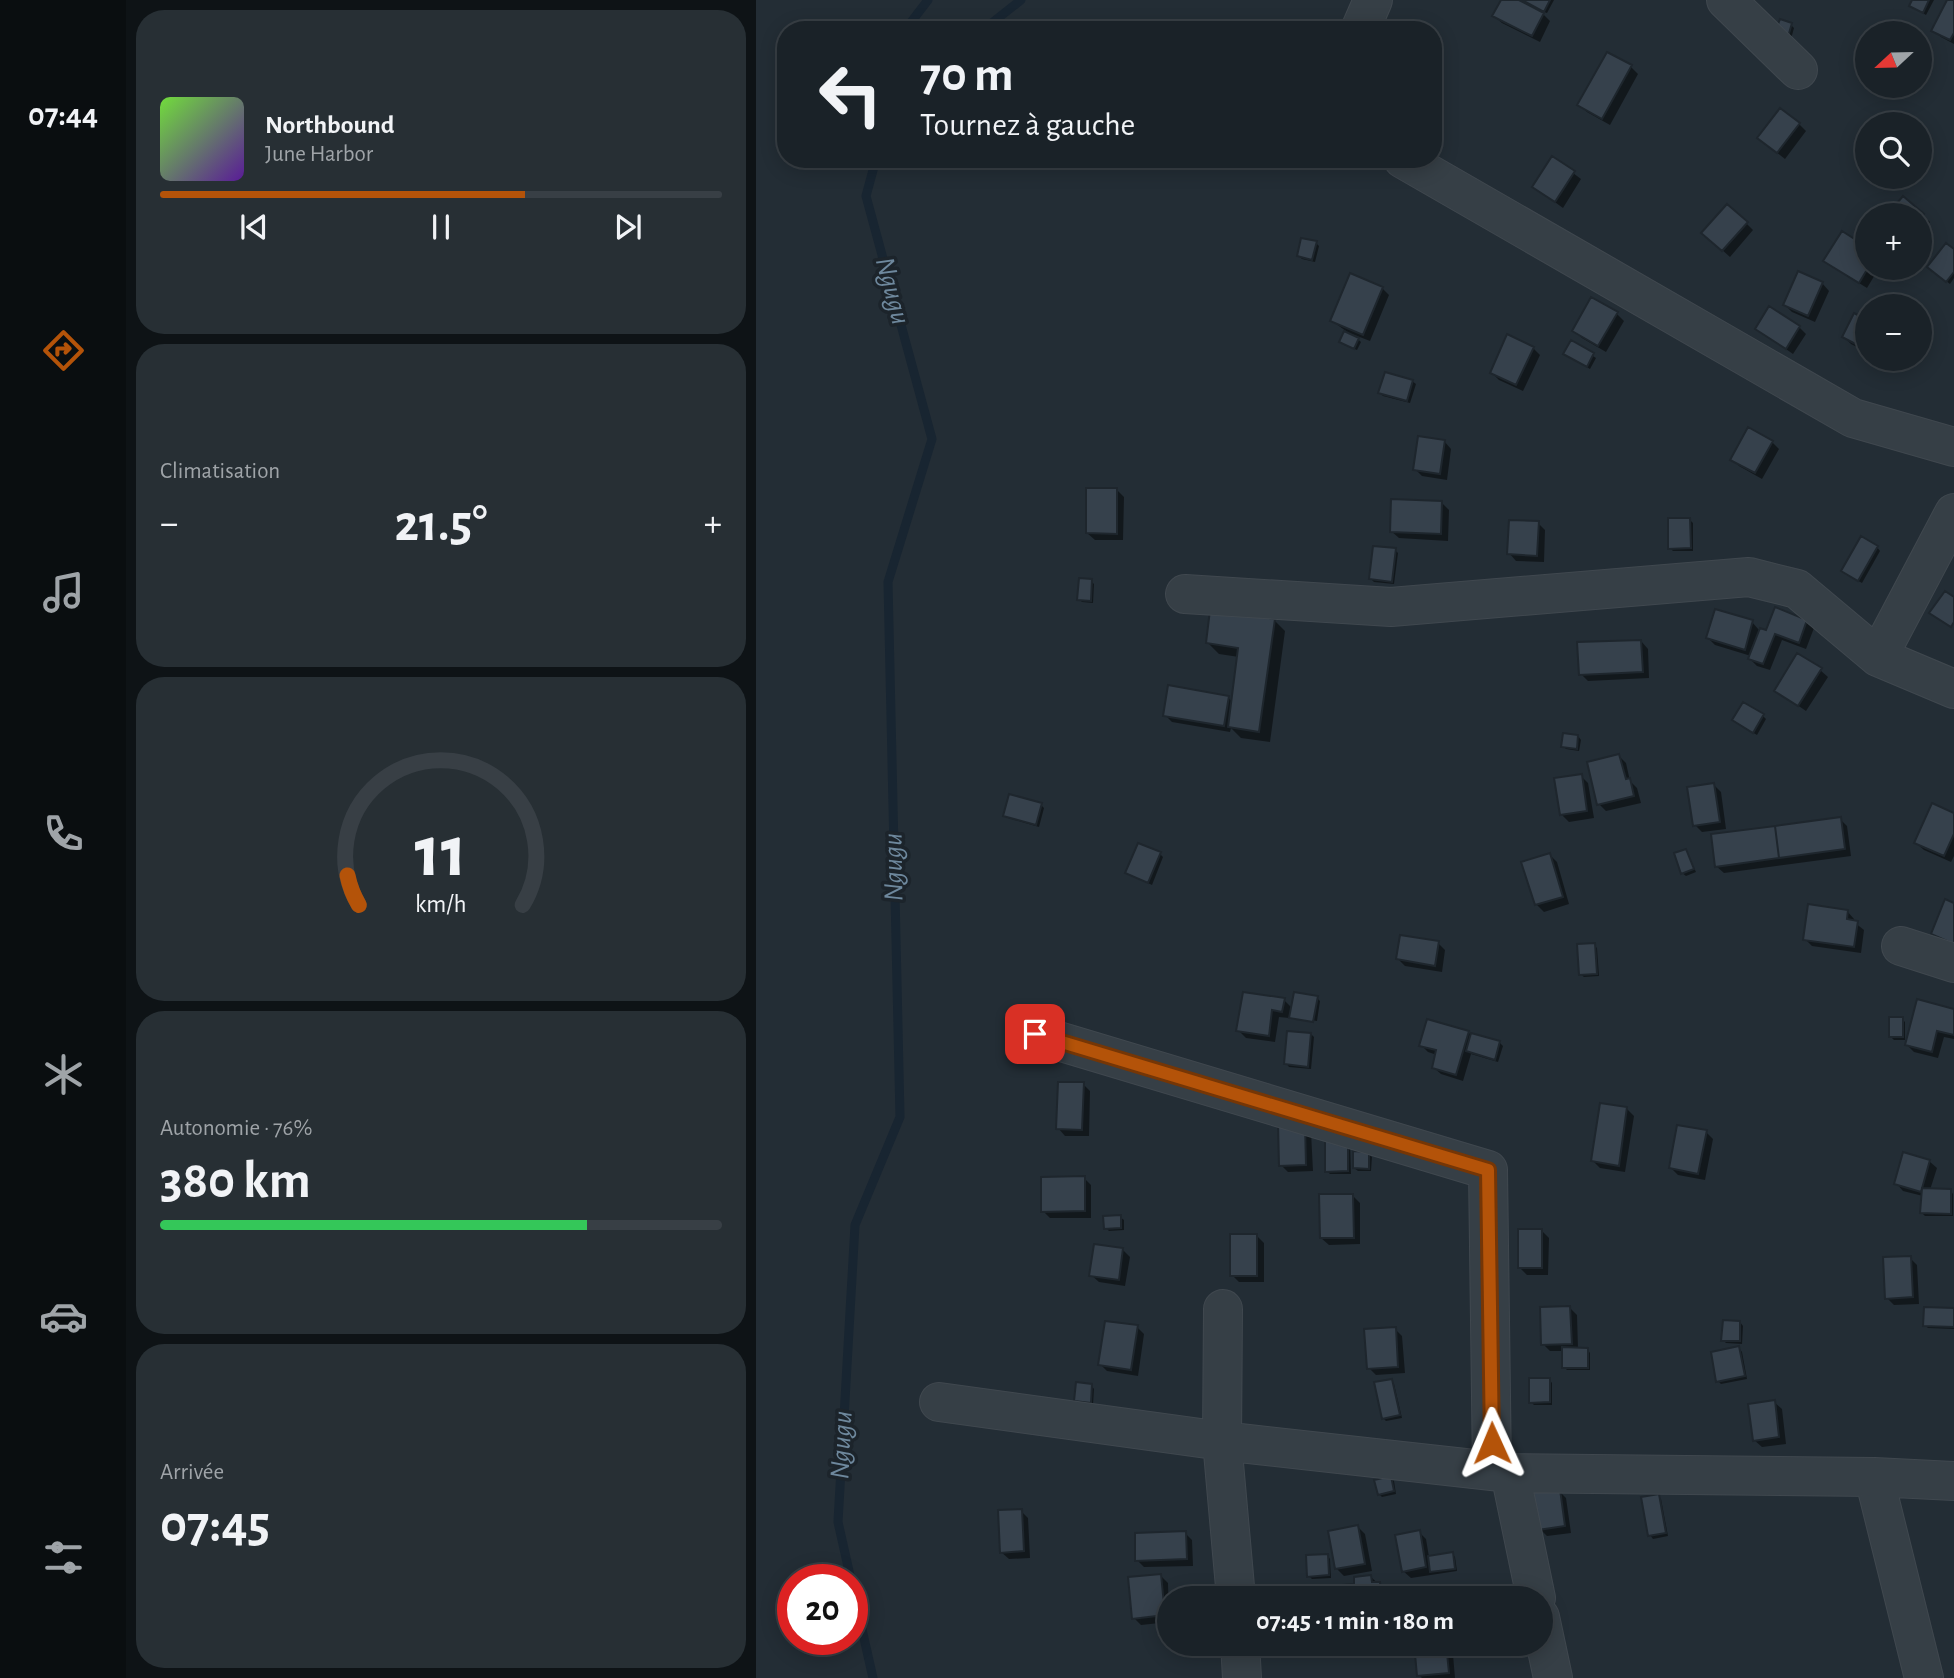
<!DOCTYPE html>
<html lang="fr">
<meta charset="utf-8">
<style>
:root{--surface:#1a2228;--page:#272f34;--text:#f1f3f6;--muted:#9fa4a8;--line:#383f45;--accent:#b45309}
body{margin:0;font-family:"Alegreya Sans",sans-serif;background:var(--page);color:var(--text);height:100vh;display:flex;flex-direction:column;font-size:26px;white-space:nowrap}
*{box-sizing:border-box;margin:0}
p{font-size:23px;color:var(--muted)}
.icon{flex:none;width:38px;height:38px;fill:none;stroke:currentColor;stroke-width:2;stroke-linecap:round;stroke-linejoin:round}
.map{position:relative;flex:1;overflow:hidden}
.details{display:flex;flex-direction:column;gap:10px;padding:10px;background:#0e1316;width:630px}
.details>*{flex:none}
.banner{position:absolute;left:21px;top:21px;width:665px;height:147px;border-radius:28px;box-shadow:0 4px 18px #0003,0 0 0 2px var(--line);background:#1a2228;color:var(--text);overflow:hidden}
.needle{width:46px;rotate:248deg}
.tools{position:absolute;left:1099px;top:21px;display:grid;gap:14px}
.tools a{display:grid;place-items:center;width:77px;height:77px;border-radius:50%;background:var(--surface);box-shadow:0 4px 18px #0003,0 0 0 2px var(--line);font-size:35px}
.speed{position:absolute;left:21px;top:1564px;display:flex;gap:14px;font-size:35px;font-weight:700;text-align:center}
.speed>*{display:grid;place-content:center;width:91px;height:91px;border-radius:50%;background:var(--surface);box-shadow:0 4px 18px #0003,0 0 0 2px var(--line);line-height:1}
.speed .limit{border:10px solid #d22;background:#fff;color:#111}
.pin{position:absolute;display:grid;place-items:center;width:60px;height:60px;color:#fff;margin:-30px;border-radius:14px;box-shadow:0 4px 10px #0006}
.me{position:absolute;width:77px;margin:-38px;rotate:359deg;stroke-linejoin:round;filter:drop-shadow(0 0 5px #0008)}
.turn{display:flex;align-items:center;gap:24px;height:147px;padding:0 28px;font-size:32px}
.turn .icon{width:91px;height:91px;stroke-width:2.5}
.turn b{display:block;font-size:49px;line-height:60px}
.big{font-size:52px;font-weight:700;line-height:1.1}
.details .tile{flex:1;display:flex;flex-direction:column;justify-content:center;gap:10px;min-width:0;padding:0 24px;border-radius:28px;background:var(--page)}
.details .dial{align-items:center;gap:0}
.dial svg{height:182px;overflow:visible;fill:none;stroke:var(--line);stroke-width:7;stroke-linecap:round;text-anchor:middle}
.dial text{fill:var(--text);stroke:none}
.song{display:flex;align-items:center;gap:21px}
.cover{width:84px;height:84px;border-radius:10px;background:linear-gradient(135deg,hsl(100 70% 55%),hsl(270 70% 35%))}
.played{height:7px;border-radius:4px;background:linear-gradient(90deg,var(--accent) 65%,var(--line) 65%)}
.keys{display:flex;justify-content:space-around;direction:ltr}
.heat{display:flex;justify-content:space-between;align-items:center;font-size:38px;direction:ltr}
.charge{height:10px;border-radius:5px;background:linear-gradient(90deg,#34c759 76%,var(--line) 0)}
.trip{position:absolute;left:401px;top:1586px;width:396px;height:70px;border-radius:35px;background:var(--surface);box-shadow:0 4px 18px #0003,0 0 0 2px var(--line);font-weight:700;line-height:70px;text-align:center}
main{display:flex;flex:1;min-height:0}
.dock{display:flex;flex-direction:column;width:126px;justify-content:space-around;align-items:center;background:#0a0e10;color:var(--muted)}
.dock .icon{width:49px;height:49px}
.dock .active{color:var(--accent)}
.dock b{font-size:32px;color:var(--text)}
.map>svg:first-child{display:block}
.shadow{fill:#0007}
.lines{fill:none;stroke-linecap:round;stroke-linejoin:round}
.stream{stroke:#182531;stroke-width:9}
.building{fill:#36414c;stroke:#1e262d;stroke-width:2}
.minor-casing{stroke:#40484f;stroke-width:40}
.minor{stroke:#363f46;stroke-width:38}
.route-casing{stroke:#753606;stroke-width:18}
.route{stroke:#b45309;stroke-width:12}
.labels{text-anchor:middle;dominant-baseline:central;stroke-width:7;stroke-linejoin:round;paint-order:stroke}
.water-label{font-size:28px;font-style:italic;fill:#6e889d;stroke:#1c242b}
</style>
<main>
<nav class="dock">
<b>07:44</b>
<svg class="icon active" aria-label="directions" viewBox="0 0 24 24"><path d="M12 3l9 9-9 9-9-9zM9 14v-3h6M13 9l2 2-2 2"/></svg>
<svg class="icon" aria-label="music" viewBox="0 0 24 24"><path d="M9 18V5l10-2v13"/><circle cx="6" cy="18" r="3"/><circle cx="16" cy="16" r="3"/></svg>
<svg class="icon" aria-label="phone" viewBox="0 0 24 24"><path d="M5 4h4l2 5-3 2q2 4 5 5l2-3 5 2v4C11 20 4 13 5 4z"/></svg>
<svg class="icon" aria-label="climate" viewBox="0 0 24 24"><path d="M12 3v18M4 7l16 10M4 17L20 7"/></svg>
<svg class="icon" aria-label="car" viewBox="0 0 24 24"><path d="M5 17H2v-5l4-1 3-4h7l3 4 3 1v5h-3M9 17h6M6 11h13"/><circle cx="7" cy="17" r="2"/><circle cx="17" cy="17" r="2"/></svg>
<svg class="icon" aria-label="filters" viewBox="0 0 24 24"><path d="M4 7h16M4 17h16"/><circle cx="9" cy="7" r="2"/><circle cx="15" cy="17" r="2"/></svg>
</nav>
<section class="details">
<div class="tile">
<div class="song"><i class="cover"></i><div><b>Northbound</b><p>June Harbor</p></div></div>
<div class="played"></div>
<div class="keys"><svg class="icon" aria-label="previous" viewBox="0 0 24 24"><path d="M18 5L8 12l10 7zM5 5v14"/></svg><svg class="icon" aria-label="pause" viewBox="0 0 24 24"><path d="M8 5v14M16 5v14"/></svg><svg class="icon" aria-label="next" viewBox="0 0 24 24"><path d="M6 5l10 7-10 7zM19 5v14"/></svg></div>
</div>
<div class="tile"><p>Climatisation</p>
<div class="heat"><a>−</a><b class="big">21.5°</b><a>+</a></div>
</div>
<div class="tile dial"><svg viewBox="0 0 100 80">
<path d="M14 69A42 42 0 1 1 86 69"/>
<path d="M14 69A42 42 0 0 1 9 56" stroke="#b45309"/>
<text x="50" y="56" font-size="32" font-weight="700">11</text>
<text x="50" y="72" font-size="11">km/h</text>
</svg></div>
<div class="tile"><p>Autonomie · 76%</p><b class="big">380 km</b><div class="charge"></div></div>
<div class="tile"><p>Arrivée</p><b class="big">07:45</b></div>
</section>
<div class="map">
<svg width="1198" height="1678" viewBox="0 0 1198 1678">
<rect width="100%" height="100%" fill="#232d35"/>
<path class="shadow" d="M747,0H759L772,5L766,0H798L791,13L783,10L794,21L784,42L746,23L738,16Z
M1158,0H1178L1170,15L1155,6Z
M1192,0H1198V44L1185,37L1177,30Z
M1035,25L1038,28L1035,39L1024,35Z
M875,67L882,74L854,125L831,112L824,105Z
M1043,124L1050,131L1029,159L1011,145Z
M797,158L825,179L807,208L778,187Z
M1147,199L1174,222L1164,234V215H1133Z
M990,223L997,230L974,257L955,240Z
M1086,233L1111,249V268H1123L1111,288L1077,267L1070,260Z
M560,243L563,246L559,262L546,259L543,256Z
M1190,245L1198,251V278L1194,284L1176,270Z
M1066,283L1073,291L1059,322L1036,312L1029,305Z
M626,288L633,295L614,341L596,334L605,342L601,350L588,345L585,342L590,331L576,321Z
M861,314L868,321L850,352L826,338L818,330Z
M1099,316L1111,322V352L1095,344L1088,337Z
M1043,327L1050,334L1037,354L1001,329Z
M815,342L840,358L834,369L812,356Z
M777,348L784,355L767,391L743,380L736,373Z
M656,381L660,384L654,403L627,396L624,393Z
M688,441L695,449L691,480L666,476L659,469Z
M1016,442L1023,449L1006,479L983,466L976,459Z
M361,490L368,497L367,540H339L331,533Z
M686,503L693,510L692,541L643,538L635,531Z
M934,520L937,523V551H917L914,548Z
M782,523L789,530L788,562L760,561L753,553Z
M1121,547L1124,551L1106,583L1090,574Z
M639,550L642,553L638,584L618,582L615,579Z
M335,581L338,584L337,603L326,602L323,599Z
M518,620L529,631L514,742L485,738L475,728L474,732L416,722L409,715L472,697L477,703L483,657L463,654L452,643Z
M1050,621L1058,628L1050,649L1026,640L1014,670L1001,666L994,659L995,656L959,645L952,638L996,622L1003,630L1011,632Z
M885,641L892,649L893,678L832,681L825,674Z
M1064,670L1072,677L1050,711L1021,691Z
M1007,716L1010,719L1001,735L981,723Z
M822,736L825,740L823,751L810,749L807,746Z
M863,756L870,763L874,781L881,788L885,803L850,811L843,804Z
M825,776L832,783L838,818L813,822L806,815Z
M958,785L965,792L970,829L946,832L939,825Z
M285,805L288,808L283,827L252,818L249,815Z
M1177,806L1198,815V856L1195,862L1168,850L1160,843Z
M1084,819L1091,826L1095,856L968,873L960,866Z
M930,851L940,872L930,876L926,873Z
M404,854L407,857L396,885L371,873Z
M794,855L801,862L813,904L788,912L780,904Z
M1091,911L1098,919V922L1108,930L1105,953L1056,946L1049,939Z
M682,943L689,950L686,972L649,966L642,959Z
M838,945L841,948L843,976L828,977L824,974Z
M561,998L564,1001L561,1021L536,1017V1019L534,1016L533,1018L523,1017L519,1042L490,1038L482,1030L528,1000L537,1009Z
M1162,1002L1198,1011V1039L1188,1037L1182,1058L1158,1052L1151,1045Z
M1146,1019L1149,1022V1040H1138L1135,1037Z
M712,1032L716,1036L744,1043L747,1046L742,1062L715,1054L707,1081L685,1074L677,1067L681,1055L672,1052L665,1045Z
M555,1034L558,1037L555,1069L533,1067L530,1063Z
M327,1084L334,1091L333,1136H309L302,1128Z
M871,1109L878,1116L869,1172L844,1168L837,1161Z
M548,1125L555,1132L557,1171L532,1172L525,1165Z
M950,1132L957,1139L949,1180L922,1175L915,1168Z
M594,1141L595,1174H574L571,1171Z
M612,1154L616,1157L615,1171H602L598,1168Z
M1173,1161L1181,1168L1174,1190H1194L1197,1194V1216H1169L1166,1213L1167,1196L1147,1191L1140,1183Z
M328,1178L335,1185V1218H294L287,1211Z
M597,1196L604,1203V1244L573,1245L565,1238Z
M364,1217L368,1220V1230L353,1231L350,1228Z
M785,1230L793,1238L792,1275H771L764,1268Z
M501,1236L508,1243V1282H483L476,1275Z
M367,1250L374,1257L369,1286L343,1282L335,1275Z
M1154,1258L1161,1265L1163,1304L1138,1305L1131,1298Z
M814,1308L821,1315L822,1349H831L834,1353V1370H811L808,1367V1351H794L787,1344Z
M1170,1309L1198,1310V1329L1172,1328L1169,1325Z
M984,1322L987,1326L986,1344L970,1343L967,1340Z
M381,1327L388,1334L382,1376L351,1371L344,1364Z
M639,1329L646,1336L649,1373L620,1375L613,1368Z
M983,1348L986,1352L991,1379L965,1384L962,1381Z
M793,1379L796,1383V1405H778L775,1402Z
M635,1381L638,1384L646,1418L630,1421L627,1418Z
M335,1385L338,1389L337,1405L323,1404L320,1401Z
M1018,1402L1026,1409L1030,1444L1006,1447L998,1440Z
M635,1478L638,1481L640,1494L626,1497L623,1494Z
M803,1491L810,1498L815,1533L791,1536L784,1529Z
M902,1496L905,1499L912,1536L897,1539L894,1535Z
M265,1511L272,1518L274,1558L253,1559L245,1552Z
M602,1527L609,1534L616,1571L588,1576L581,1569Z
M663,1532L670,1539L673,1557L696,1553L699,1557L701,1571L655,1578L647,1571Z
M429,1533L436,1540L437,1566L388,1567L381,1560Z
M571,1555L574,1559L575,1578L556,1579L553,1576Z
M405,1576L412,1583L413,1622L385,1625L378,1618Z
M615,1577L630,1591L631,1598H578Z
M660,1643H696L699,1678H666L663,1675Z"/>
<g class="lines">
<path class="stream" d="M149,30L172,0
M227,30L265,0
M95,1580L82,1522L99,1225L144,1117L132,582L176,439L110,196L120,159
M96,1585L117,1678"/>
</g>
<path class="building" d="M745,0H763L788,13L776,36L736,16Z
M766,0H794L788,12Z
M1156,0H1173L1167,13L1153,6Z
M1191,0H1198V33L1194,40L1175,31Z
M1024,19L1036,23L1032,37L1019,32Z
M851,52L876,65L846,119L821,105Z
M1024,108L1044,123L1021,153L1001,138Z
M796,156L819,171L799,202L776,187Z
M1147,196L1168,214L1164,219V215H1131Z
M971,204L992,222L966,251L945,233Z
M1086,231L1111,247L1112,268L1103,283L1067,261Z
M545,238L561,241L556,260L541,256Z
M1190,243L1198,249V272L1190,282L1171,267Z
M1042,271L1067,282L1052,316L1027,305Z
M594,273L627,287L607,335L574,321Z
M835,297L862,312L842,346L816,331Z
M1013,306L1044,326L1030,349L999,329Z
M1098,313L1111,320V350L1086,337Z
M588,331L603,338L598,349L583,342Z
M751,334L778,347L760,385L734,373Z
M815,340L838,353L831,367L807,354Z
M629,372L657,380L651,401L622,393Z
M992,427L1017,441L999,473L974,460Z
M662,436L689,440L684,474L657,470Z
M330,488H361V534L330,533Z
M635,499L686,501L685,534L634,532Z
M912,518H934L935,548L912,549Z
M753,520L783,521L781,556L751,554Z
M1105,536L1122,546L1102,581L1085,571Z
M617,546L640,548L636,582L613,579Z
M323,578L336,579L335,601L321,600Z
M1189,591L1198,597V622L1195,627L1173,613Z
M1019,607L1051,620L1043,643L1019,634L1007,664L992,659L1004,628L1010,630Z
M959,609L997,620L989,650L950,638Z
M454,610L519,619L503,732L472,727L482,648L450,643Z
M885,640L887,672L823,675L821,642Z
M1041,653L1066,668L1042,706L1018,691Z
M412,685L473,696L468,726L407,716Z
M987,702L1008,714L997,733L976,720Z
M807,733L822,735L821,749L805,747Z
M863,754L870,779L874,778L878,796L841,805L831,762Z
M826,774L831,811L804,815L798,778Z
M958,783L964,822L937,826L931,787Z
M253,794L286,803L280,825L247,816Z
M1176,803L1198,813V834L1188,856L1158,843Z
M1085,817L1089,849L1023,858L1019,826Z
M1019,826L1023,858L959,867L955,834Z
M382,843L405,852L392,883L369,873Z
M930,849L938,869L925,874L918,853Z
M794,853L807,897L779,905L765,862Z
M1189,899L1198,903V944L1175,934Z
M1052,904L1092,910L1091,919L1102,921L1098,947L1047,940Z
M644,935L683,941L679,966L640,959Z
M839,943L841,974L823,975L821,944Z
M487,992L529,998L526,1012L516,1010L513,1036L480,1031Z
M538,992L562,996L557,1022L533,1018Z
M1161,999L1198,1009V1035L1181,1031L1176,1052L1149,1045Z
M1133,1017H1147V1037H1133Z
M671,1019L713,1031L700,1075L676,1068L680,1050L663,1046Z
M531,1031L555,1033L552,1067L528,1064Z
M715,1033L744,1041L739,1060L710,1051Z
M302,1082H328L326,1130L300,1129Z
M844,1103L871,1107L863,1166L835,1161Z
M549,1123L550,1165L523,1166L522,1124Z
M921,1125L951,1130L942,1174L913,1168Z
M592,1136V1171L569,1172V1137Z
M597,1151L613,1152V1169L597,1168Z
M1147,1152L1174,1160L1165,1192L1138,1184Z
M329,1176V1211L285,1212V1177Z
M1166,1188L1195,1189V1214L1164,1213Z
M563,1194H597L598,1238H564Z
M365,1215V1228L348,1229L347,1216Z
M762,1229H786V1268H762Z
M474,1234H501V1276H474Z
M338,1244L367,1248L363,1280L333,1276Z
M1155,1256L1157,1297L1129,1299L1127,1257Z
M814,1306L816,1344L785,1345L784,1307Z
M1168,1307L1198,1308V1327L1167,1326Z
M967,1320L984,1321V1341H965Z
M349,1321L382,1325L375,1370L342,1365Z
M640,1327L642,1367L611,1369L608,1329Z
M983,1346L989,1376L960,1382L955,1352Z
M806,1347L832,1348V1368H806Z
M773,1378H794V1402L773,1403Z
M636,1379L644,1415L626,1419L618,1382Z
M320,1382L336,1384L335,1403L318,1401Z
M1019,1400L1023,1437L997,1441L992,1404Z
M635,1476L638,1491L622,1495L618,1480Z
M804,1489L809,1526L782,1530L777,1492Z
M903,1494L910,1533L892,1536L885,1497Z
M266,1509L268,1551L244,1553L242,1510Z
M602,1525L609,1564L579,1569L572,1531Z
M664,1530L670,1567L646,1572L639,1535Z
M430,1531L431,1559L379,1561V1533Z
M697,1552L699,1569L674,1572L672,1556Z
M572,1554L573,1575L551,1577L550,1555Z
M405,1574L409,1615L376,1619L372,1577Z
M615,1575L616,1582H624L625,1598H576L575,1586L598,1584V1577Z
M658,1643H690L693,1673L661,1676Z"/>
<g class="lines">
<g class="minor-casing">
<path id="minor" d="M970,0L1042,70
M604,30L617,0
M647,159L1097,418L1198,447
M429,594L635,607L993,577L1041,589L1122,657L1198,689
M1122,657L1198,513
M1145,946L1198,963
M279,1034L732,1170L736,1471
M467,1309L466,1441L480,1598
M183,1402L466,1441L754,1473L1118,1477L1198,1481
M754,1473L780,1598
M1118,1477L1168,1678
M784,1617L797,1678
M484,1643L486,1678"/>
</g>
<use href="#minor" class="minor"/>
</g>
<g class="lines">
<g class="route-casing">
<path id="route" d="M279,1034L732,1170L736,1443"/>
</g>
<use href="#route" class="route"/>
</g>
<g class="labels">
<g class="water-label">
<text transform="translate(136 291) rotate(75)">Ngugu</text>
<text transform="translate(138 867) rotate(-91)">Ngugu</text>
<text transform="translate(86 1445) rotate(-87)">Ngugu</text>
</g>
</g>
</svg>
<div class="tools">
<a><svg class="needle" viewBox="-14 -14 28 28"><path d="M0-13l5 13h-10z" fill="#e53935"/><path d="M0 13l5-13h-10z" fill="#9fa4a8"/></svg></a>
<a><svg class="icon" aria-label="search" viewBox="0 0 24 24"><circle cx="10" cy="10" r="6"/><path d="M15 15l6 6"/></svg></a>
<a>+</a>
<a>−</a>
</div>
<div class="speed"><div class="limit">20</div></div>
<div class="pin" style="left:279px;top:1034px;background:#d93025"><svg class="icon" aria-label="arrive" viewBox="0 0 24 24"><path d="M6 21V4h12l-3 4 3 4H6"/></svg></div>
<svg class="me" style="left:736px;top:1443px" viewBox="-20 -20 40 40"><path d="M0-17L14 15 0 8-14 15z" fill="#b45309" stroke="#fff" stroke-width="4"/></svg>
<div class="trip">07:45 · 1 min · 180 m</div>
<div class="banner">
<div class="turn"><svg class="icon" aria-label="left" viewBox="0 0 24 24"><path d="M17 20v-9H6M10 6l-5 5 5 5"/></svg><div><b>70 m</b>Tournez à gauche</div></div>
</div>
</div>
</main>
